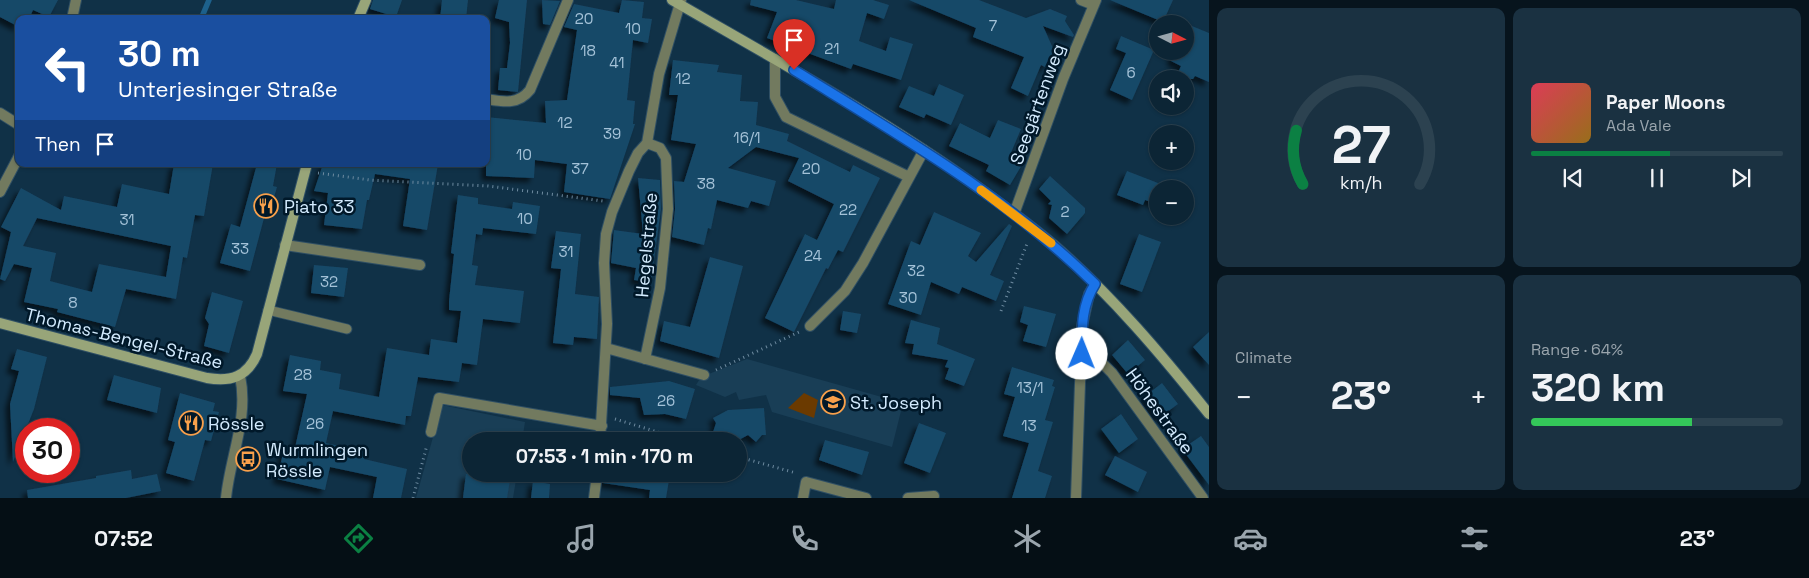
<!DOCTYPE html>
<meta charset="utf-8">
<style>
:root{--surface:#0c2535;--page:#1a3141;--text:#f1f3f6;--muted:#9aa5ad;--line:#2c4250;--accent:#0b8043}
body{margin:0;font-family:"Space Grotesk",sans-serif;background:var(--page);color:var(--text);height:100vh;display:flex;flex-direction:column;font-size:19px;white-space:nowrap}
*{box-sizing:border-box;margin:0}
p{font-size:16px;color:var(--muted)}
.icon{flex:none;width:28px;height:28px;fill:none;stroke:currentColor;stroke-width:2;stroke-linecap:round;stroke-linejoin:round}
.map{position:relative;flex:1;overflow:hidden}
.sheet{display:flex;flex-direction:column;gap:8px;padding:8px;background:#07141d;width:600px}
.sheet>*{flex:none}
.hud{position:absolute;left:15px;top:15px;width:475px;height:152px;border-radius:10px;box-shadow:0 1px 4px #0004,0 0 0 1px var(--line);background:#1a4fa0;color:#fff;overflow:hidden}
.needle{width:32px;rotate:96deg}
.buttons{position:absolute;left:1149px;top:15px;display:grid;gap:10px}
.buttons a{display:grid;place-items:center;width:45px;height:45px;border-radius:50%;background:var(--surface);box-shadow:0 1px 4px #0004,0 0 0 1px var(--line);font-size:25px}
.speed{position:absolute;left:15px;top:418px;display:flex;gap:10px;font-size:25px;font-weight:700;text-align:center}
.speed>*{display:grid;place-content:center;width:65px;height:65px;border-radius:50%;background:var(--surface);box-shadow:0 1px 4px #0004,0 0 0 1px var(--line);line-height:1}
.speed .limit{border:8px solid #d22;background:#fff;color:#111}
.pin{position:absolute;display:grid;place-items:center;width:42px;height:42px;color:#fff;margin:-51px -21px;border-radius:50% 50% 50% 0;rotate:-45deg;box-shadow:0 0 5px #0007}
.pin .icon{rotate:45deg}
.me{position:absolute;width:55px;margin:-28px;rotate:1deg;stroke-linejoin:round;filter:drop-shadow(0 0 4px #0008)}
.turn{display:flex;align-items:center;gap:18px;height:105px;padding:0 20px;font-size:22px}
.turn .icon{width:65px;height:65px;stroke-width:2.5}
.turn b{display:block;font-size:35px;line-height:42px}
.then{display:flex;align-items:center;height:48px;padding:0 20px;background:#0003;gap:10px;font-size:19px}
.big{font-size:38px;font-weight:700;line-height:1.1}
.sheet .tile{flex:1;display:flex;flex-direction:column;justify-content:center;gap:8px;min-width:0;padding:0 18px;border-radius:10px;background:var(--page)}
.sheet .dial{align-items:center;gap:0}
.dial svg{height:130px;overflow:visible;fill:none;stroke:var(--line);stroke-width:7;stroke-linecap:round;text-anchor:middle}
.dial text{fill:var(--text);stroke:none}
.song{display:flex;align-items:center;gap:15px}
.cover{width:60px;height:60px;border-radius:8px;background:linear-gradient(135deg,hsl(350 70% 55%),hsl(40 70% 35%))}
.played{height:5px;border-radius:2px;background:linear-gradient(90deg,var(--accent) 55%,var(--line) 55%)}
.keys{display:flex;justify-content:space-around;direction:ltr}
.heat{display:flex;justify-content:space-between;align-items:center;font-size:28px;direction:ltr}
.charge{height:8px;border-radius:4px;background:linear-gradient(90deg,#34c759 64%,var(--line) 0)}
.sheet .tiles{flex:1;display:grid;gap:8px;grid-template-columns:repeat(2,1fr)}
.trip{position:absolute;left:462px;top:432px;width:285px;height:50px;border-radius:25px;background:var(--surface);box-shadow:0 1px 4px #0004,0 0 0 1px var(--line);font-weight:700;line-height:50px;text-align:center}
.tabs{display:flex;height:80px;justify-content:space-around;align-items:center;background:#050f15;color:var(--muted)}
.tabs .icon{width:35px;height:35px}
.tabs .selected{color:var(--accent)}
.tabs b{font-size:22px;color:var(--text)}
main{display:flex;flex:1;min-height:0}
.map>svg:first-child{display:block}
.built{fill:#193e56}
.green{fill:#6b3a00}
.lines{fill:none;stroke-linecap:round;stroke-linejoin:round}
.stream{stroke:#1d618c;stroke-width:5.5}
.building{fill:#184867;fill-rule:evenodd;filter:url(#shadow)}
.lane-casing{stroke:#2f4f64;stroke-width:11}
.street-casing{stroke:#2f4f64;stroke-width:12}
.secondary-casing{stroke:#2f4f64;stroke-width:12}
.path{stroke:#6e8ba0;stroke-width:3;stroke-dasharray:1 4;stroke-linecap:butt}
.lane{stroke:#727a5f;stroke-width:9}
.street{stroke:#727a5f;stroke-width:10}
.secondary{stroke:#98a579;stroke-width:10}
.route-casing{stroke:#114b97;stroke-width:12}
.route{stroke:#1a73e8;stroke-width:9}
.slow{stroke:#f59e0b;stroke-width:9}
.labels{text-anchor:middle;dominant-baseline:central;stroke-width:5;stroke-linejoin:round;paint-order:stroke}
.number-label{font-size:15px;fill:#a4c2d8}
.street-label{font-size:18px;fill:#d3ebfe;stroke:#001829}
.poi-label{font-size:18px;fill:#d3ebfe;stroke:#001829;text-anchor:start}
</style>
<main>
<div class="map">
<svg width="1209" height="498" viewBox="0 0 1209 498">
<defs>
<filter id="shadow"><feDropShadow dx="-4.5" dy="4.5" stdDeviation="2.5" flood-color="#0009"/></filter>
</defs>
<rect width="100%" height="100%" fill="#103147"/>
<path class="built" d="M747,359L903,403L892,447L772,412L766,395L739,400L736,392L725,397L696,385L701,377Z
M442,405L525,422L522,441H471V474H517L513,498H416Z"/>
<path class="green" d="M804,393L818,400L814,418L788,408Z"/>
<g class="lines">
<path class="stream" d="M201,19L209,0"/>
</g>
<path class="building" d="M0,0H58L49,17L33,10L29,19H19V27L0,17Z
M373,0H402L396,17L370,9Z
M442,0H468L466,19H440Z
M499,0H527L518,92L498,90L500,68H507L510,43L509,22L495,18Z
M542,0L560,1L550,25L543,24Z
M622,0L644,2L642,18L652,19L648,43L633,40L627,100L635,101L633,124H635L610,199L564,192L567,164L535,160L534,178L486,176V117L546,123L545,101L567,100L577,30L564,27L574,4L619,13Z
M751,0H796L834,9L836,0H873L889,5L884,19L867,13L859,41L886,51L890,37L913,44L901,80L853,64L851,69L767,38L777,12L750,5Z
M909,0H979L1026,18L1050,9L1067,16L1065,21L1074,35L1073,37L1043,26L1060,64L1048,60L1045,67L1041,65L1028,96L1011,88L1024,57L973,37L976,28Z
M1110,0H1173L1163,22Z
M1187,24L1209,33V82L1195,76L1193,79H1175L1181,66L1171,61L1175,51H1185Z
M1121,36L1154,50L1132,100L1110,90L1126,53L1116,49Z
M673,60L719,65L717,72L742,75L740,101L758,102L756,125L789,134L787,141L850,172L853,165L880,178L843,252L838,250L828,269L826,268L794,332L765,318L805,234L817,240L834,204L788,181L799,158L756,147L728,168L776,181L769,206L751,201L748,208L717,200L711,229L708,228L704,245L672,237L675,209L674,181L684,182L696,144L671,140L678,95H669Z
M939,84L964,95L951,125L926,114L924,118L899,107L909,86L934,96Z
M998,120L1021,129L1010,155L1023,163L1010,185L986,171L989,165L949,146L960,123L990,138Z
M174,164H213L204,216L195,215L187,258L183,257L176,299L126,289L115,327L57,312L58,309L24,302L32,268L14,264L5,281L0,279L11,232L1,227L21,188L61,210L64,196L117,207L122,184L169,194ZM37,218L171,246L166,277L99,264L92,292L50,281L56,253L23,246Z
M257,164H277L273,186L277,187L272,204L268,203L250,271L220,263L231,224L240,227Z
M323,164H438L427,230L403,226L410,179L375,174L369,200H367L362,229L324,225L328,193L314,191Z
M1127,171L1158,183V204L1145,200L1143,205L1117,195Z
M1050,176L1085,208V213L1067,234L1049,218L1052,205L1048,204L1051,201L1039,189Z
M638,178L660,180L661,209L651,282L634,280L636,268L611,263L614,230L643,234Z
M458,195L478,198V204L512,209L513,202L540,206L536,234L483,228L482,235L476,234L472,265L478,266L475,285L524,291L520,323L483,319L477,365L462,363L459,382L418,377L411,416H406L405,425L333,411L326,443L366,452L364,459L407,469L401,498H373L377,477L330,467L325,490L277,479L284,449L294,452L307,394L283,391L290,355L321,361L320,370L341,374L339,389L379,397L387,348L429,355L431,339L457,343L461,311L449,310V301L454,254L451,253Z
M934,212L981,233L968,256L976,262L1009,224L1012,226L990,275L1004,281L996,301L962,287L959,294L931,282L921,315L888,304L911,241L920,245Z
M556,231L581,234L575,294L599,297L597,339L574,337L573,345L553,343L561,269L551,268Z
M1139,234L1161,242L1142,292L1120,284Z
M710,257L743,266L719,358L660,341L664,321L690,327Z
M314,265L348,268L344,297L311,293Z
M212,292L243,301L229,353L204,346L209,324L205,318Z
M1024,306L1056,314L1046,347L1023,341L1028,325L1020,322Z
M843,311L861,314L857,333L840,330Z
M911,320L940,328L937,344L975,359L964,386L945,379L949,368L945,367L948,360L912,354L914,344L905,343Z
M1209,332V365L1193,347Z
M1128,340L1145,360L1128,374L1112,355Z
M17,349L47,357L34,409L13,462L10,404L19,371L11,369Z
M1012,367L1054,380L1052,386L1055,387L1045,420L1053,422L1038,471L1052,476L1045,498H1012L1029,443L1003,436L1015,397L1004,394Z
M114,375L161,388L157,413L107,400Z
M669,381L695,389L686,419L665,414L644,415L640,398L610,395V387Z
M1162,383L1178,404L1159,418L1144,397Z
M180,393L215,403L213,411L219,412L211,441L205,440L194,481L166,473L175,442L168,440Z
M764,408L766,435H762L756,442L748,435L737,441L711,438L716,423L713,418L728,410Z
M1121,414L1138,439L1119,453L1101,429Z
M919,423L946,433L930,473L904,463Z
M1201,436L1209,447V485L1182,449Z
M825,440L869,452L862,475L819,460Z
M1115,456L1147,472L1138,492L1105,475Z
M131,470L132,479L157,474L161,491L126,498H28L27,490L96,478V476Z
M466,474H511L507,498H463Z
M604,474H670L666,498H649L650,490L603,483Z
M533,481L550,484L549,498H531Z"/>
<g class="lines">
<g class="lane-casing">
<path id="lane" d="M268,310L347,329"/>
</g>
<g class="street-casing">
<path id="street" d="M1081,0L1094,5
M72,19L76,0
M775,59V97L786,117L909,177
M486,99C504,102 518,105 530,90L568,0
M0,113L19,125
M0,192L19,156
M1014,214L1063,79L1096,0
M285,245L420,265
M810,326L845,291L863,263L924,150
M606,348L704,375
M1082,354L1104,365L1112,373L1203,498
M645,359L660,288L668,209L666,158L660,148L647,143
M431,432L439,398L602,426
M600,441L607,324L604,263L606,234L612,212L629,171L638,153L647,143L659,74L681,0
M226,498C230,457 249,418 240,376
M594,498L597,474
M803,498L806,482L866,498
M908,498L934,496
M1076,498L1082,326L1089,294L1095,284"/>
</g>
<g class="secondary-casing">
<path id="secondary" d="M672,0C774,59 879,116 975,185C1002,205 1031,225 1056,247C1113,297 1162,355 1209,414
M358,19L366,0
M0,323L207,378C231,382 247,377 257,354L307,164"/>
</g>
<path class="path" d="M318,173L370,180L488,186L603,201
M1001,311L1028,241
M716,370L799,332
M615,419L687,441
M739,457L796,473
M413,498L427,445"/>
<use href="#lane" class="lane"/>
<use href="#street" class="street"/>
<use href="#secondary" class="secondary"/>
</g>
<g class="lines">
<g class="route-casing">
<path id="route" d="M794,70C899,135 1007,197 1095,284C1081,306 1082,329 1082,354"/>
</g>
<use href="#route" class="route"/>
<path class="slow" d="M981,190L1051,243"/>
</g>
<defs>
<g id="restaurant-ring" transform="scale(1.25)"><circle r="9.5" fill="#001829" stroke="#f8a04b" stroke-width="1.5"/><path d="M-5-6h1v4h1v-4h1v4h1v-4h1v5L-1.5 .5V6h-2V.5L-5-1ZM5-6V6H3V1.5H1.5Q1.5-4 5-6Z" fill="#f8a04b"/></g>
<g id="school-ring" transform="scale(1.25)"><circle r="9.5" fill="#001829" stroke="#f8a04b" stroke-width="1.5"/><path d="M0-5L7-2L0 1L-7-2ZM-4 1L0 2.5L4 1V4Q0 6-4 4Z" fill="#f8a04b"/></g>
<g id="bus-ring" transform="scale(1.25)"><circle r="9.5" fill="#001829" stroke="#f8a04b" stroke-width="1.5"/><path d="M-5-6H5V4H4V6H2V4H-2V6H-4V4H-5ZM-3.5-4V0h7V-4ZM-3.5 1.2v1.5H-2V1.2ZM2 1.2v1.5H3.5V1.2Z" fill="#f8a04b"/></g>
</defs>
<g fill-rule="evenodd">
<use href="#restaurant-ring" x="266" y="206"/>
<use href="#school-ring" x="833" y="402"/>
<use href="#restaurant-ring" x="191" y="423"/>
<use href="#bus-ring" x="248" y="459"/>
</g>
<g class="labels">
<g class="number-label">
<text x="584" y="18">20</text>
<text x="993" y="25">7</text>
<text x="633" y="28">10</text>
<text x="832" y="48">21</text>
<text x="588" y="50">18</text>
<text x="617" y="62">41</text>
<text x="1131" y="72">6</text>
<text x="683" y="78">12</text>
<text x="565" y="122">12</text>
<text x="612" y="133">39</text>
<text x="747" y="137">16/1</text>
<text x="524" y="154">10</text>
<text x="580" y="168">37</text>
<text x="811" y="168">20</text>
<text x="706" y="183">38</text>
<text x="848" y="209">22</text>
<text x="1065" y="211">2</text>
<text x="525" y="218">10</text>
<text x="127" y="219">31</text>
<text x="240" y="248">33</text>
<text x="566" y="251">31</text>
<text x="813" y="255">24</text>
<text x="916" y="270">32</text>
<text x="329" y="281">32</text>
<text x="908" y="297">30</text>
<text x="73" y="302">8</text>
<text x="303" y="374">28</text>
<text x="1030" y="387">13/1</text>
<text x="666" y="400">26</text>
<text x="315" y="423">26</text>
<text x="1029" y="425">13</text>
</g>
<g class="street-label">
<text transform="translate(1037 104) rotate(-70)">Seegärtenweg</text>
<text transform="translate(646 245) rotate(-85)">Hegelstraße</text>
<text transform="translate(124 338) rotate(14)">Thomas-Bengel-Straße</text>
<text transform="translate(1160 411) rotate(54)">Höhestraße</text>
</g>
<g class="poi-label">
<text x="284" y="206">Piato 33</text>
<text x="850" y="402">St. Joseph</text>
<text x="208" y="423">Rössle</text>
<text x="266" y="449">Wurmlingen<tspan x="266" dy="21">Rössle</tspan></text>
</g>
</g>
</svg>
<div class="buttons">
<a><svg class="needle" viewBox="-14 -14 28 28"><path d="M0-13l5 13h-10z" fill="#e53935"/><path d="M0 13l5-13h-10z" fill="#9aa5ad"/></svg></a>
<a><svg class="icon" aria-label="sound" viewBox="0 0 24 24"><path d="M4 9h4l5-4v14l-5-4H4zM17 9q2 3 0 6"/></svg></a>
<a>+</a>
<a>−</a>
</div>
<div class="speed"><div class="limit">30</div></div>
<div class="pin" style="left:794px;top:70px;background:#d93025"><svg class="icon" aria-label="arrive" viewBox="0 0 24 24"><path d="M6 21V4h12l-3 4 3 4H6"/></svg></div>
<svg class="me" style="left:1082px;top:354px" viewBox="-20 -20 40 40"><circle r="19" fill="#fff"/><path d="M0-13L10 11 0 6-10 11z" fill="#1a73e8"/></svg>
<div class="trip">07:53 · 1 min · 170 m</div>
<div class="hud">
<div class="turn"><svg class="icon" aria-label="left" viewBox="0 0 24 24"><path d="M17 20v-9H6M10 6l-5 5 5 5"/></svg><div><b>30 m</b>Unterjesinger Straße</div></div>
<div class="then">Then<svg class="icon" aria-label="arrive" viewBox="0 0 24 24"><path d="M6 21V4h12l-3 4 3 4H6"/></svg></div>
</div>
</div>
<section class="sheet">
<div class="tiles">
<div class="tile dial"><svg viewBox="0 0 100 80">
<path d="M14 69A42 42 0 1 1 86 69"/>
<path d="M14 69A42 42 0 0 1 10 36" stroke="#0b8043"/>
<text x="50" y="56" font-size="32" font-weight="700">27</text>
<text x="50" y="72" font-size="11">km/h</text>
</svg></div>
<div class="tile">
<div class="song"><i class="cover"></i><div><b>Paper Moons</b><p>Ada Vale</p></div></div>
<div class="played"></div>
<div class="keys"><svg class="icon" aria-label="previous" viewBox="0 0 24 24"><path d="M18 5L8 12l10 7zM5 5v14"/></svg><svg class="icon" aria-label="pause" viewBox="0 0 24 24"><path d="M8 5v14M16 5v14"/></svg><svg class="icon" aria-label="next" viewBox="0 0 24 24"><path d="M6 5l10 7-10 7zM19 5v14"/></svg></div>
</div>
<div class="tile"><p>Climate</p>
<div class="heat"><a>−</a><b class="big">23°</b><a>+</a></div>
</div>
<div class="tile"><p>Range · 64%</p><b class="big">320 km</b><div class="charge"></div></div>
</div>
</section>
</main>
<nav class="tabs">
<b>07:52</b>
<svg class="icon selected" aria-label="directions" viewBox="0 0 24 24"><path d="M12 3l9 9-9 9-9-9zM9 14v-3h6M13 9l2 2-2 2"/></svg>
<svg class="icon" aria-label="music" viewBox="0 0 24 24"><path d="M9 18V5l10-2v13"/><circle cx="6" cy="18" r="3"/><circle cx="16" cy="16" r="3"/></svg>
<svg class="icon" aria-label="phone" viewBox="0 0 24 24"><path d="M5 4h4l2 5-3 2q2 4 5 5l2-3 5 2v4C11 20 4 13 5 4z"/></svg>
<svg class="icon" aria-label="climate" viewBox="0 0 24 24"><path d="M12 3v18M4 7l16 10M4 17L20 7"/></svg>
<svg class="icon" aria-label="car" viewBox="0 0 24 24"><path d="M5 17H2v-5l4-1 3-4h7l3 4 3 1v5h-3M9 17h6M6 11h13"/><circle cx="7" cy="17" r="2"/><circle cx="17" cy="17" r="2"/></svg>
<svg class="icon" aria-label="filters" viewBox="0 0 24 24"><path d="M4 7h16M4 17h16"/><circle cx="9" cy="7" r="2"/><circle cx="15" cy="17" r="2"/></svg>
<b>23°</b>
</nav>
